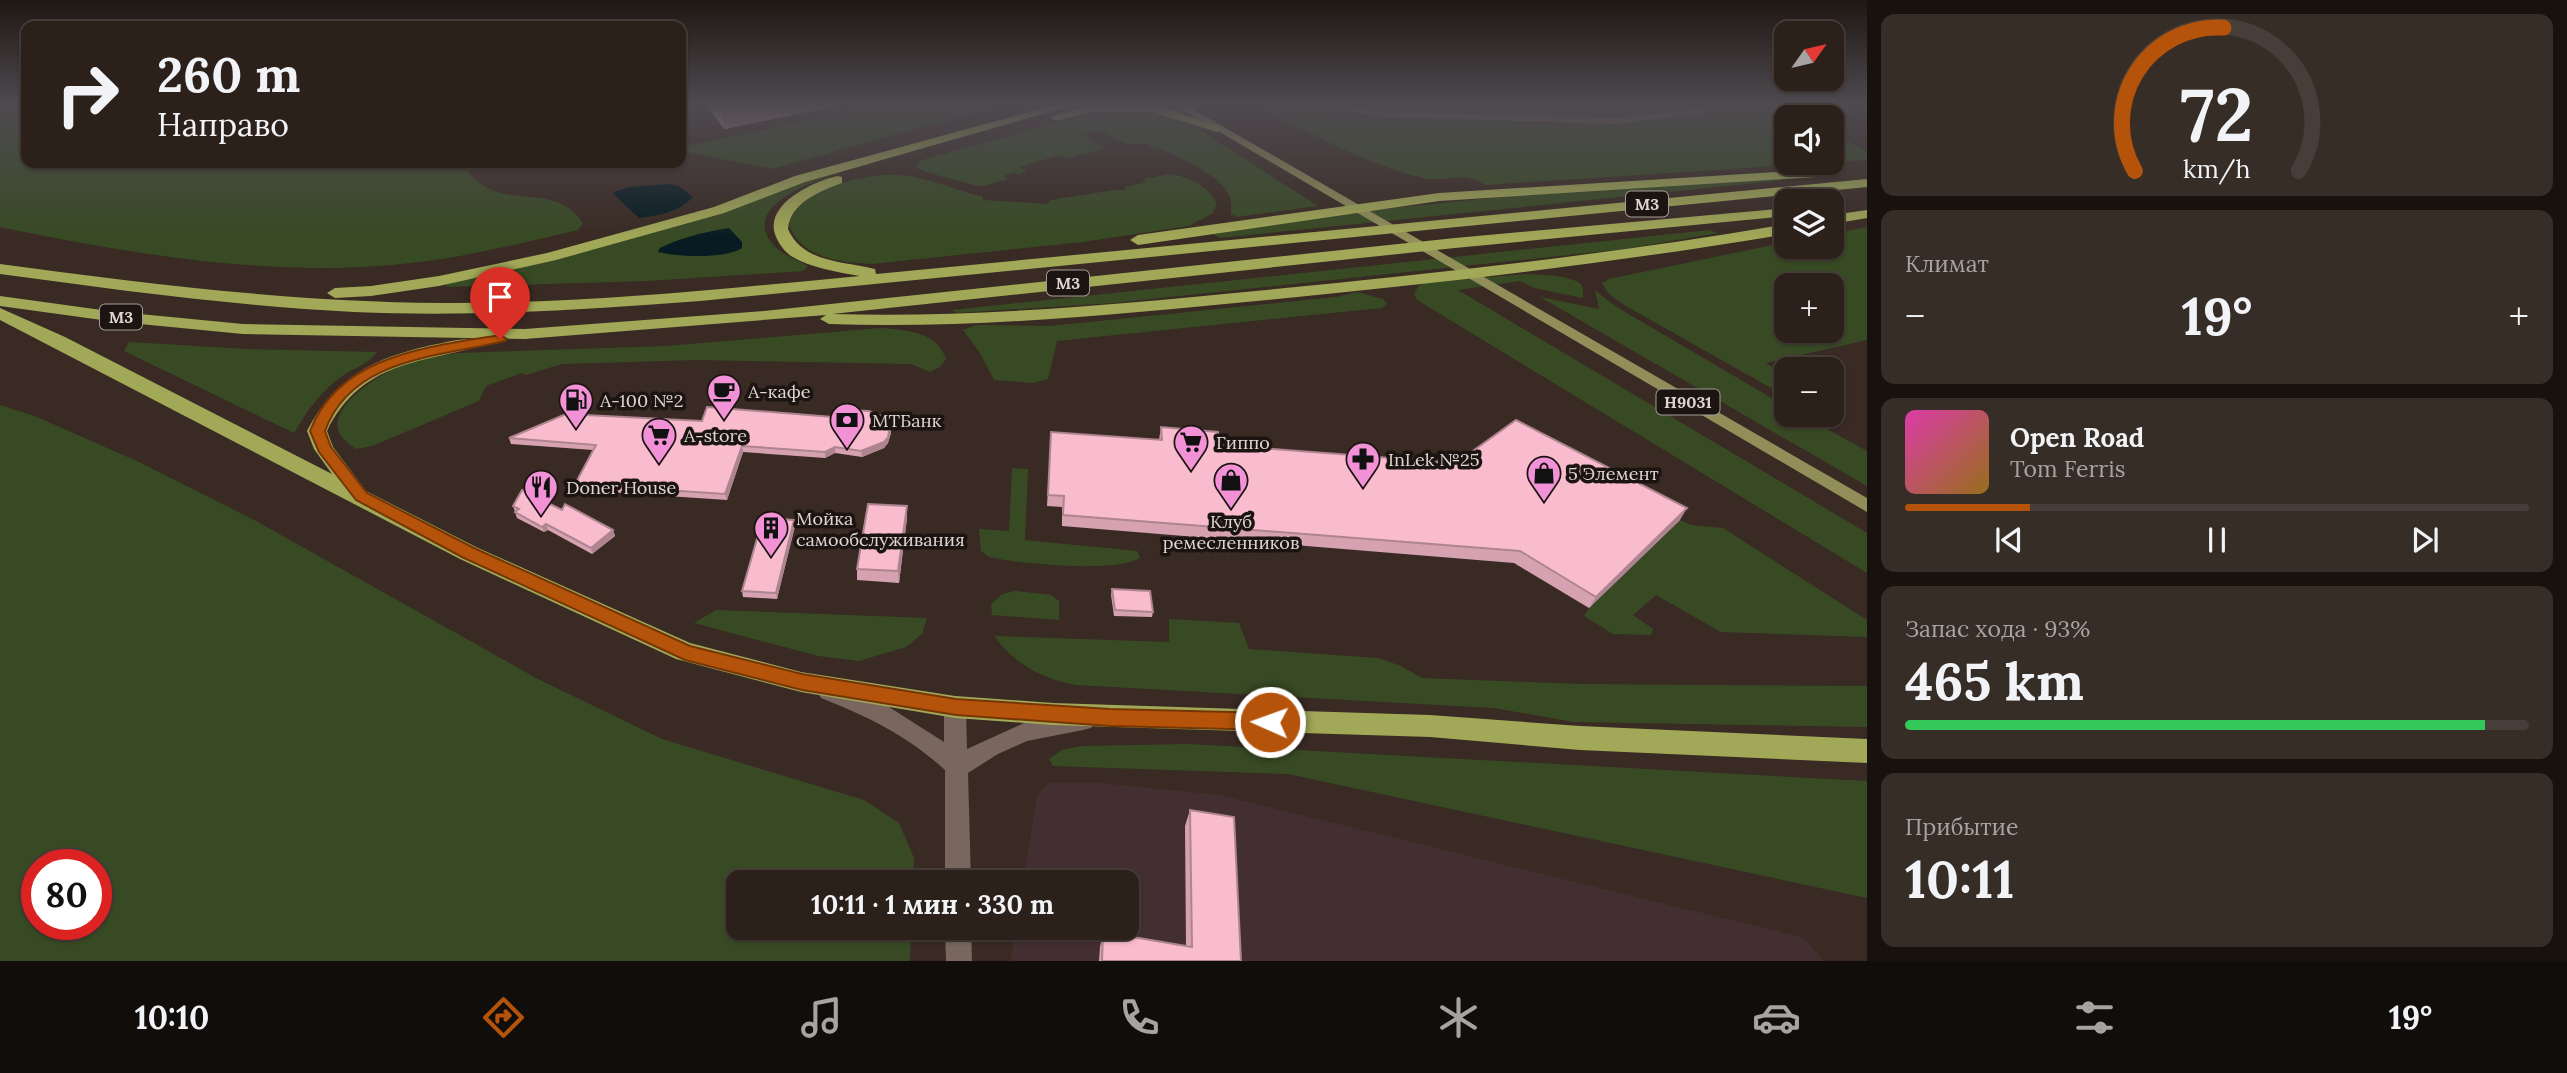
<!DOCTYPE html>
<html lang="ru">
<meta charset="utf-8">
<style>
:root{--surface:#2b201a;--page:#372d27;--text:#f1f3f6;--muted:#a6a3a2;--line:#473e39;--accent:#b45309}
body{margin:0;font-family:Lora,serif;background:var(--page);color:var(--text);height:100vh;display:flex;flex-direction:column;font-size:26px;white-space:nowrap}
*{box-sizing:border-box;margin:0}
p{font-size:23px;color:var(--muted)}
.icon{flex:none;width:38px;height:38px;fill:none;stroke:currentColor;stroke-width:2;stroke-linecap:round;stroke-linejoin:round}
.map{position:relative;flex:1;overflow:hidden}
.drawer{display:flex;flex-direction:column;gap:14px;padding:14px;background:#18120e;width:700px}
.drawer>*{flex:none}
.top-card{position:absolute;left:21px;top:21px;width:665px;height:147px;border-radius:14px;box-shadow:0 2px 5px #0004,0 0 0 2px var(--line);background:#2b201a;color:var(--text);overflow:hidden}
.needle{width:46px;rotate:56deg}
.fabs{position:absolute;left:1774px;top:21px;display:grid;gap:14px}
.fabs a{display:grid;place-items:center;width:70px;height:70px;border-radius:14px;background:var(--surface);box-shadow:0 2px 5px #0004,0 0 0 2px var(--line);font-size:35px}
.speed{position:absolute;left:21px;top:849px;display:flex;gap:14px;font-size:35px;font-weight:700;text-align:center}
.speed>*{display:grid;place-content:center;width:91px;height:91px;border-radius:50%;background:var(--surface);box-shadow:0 2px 5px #0004,0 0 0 2px var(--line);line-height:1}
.speed .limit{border:10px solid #d22;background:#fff;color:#111}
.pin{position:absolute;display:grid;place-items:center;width:60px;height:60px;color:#fff;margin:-72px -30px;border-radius:50% 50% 50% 0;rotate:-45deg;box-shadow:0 0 7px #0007}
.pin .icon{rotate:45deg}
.me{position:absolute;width:77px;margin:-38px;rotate:272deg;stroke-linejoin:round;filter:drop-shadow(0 0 5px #0008)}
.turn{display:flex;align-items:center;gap:24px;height:147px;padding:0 21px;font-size:32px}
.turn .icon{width:91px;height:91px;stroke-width:2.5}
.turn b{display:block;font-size:49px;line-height:60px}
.big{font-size:52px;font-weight:800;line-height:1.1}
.drawer .tile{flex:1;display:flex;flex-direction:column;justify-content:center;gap:10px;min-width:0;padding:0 24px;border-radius:14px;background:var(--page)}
.drawer .dial{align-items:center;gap:0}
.dial svg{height:182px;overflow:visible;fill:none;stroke:var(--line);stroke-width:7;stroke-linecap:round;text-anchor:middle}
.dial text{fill:var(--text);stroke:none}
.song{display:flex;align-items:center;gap:21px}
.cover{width:84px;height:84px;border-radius:10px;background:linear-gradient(135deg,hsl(320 70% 55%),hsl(40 70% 35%))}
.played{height:7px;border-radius:4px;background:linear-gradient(90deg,var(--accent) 20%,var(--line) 20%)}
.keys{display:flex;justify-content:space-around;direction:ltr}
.heat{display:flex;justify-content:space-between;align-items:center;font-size:38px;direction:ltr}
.charge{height:10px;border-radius:5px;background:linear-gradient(90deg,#34c759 93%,var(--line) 0)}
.trip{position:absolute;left:726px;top:870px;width:413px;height:70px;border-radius:14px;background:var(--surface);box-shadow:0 2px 5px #0004,0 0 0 2px var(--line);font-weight:800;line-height:70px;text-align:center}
.tabs{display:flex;height:112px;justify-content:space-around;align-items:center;background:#110d0a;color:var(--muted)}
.tabs .icon{width:49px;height:49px}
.tabs .on{color:var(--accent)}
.tabs b{font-size:32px;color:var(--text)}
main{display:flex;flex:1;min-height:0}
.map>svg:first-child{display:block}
.industrial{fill:#432f32}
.green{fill:#384a24;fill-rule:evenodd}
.water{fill:#071c22}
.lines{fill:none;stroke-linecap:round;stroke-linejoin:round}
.minor{fill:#78665f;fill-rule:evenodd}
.major{fill:#918e5a;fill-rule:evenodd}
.highway{fill:#a1a857;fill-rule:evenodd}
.wall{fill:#d6a2b2}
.shaded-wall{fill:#ae8491}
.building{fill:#f9bccf;stroke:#ae8491;stroke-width:2}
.route{fill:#b45309;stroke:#753606;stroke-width:2}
.labels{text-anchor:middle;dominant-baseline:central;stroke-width:7;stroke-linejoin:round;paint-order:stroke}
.shield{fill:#1b1411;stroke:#a59c97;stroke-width:2}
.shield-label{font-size:16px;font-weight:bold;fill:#e0d6d1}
.poi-label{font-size:18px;fill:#e0d6d1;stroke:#1b1411;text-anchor:start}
</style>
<main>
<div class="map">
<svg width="1867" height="961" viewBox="0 0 1867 961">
<rect width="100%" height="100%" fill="#392a23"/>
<path class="industrial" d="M1049,783H1100L1220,795L1804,938L1824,961H1010L1016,928H1127V882H1023L1037,795Z"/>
<path class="green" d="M0,104H26V163H473L468,172C504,215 552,178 583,223L578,230C523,243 467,257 411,263C279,279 130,254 0,227Z
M889,104H1005L772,169L681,151V147Z
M1256,104H1297L1363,118L1498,120L1596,128L1497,114L1380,112L1326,104H1857L1813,107L1798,115L1800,117H1787V163H1832V133L1867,151V160L1485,185C1461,170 1447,183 1423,178C1364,164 1308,132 1256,104Z
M1133,109L1161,113L1195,127L1318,206L1237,217L1231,214C1231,209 1232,203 1230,197C1223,177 1173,151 1149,146V144H1127L1100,130L1083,136L1105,148L1071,158L1056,156L1020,167L1027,171L1018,175L1014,172L1004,176L1008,179L983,186L974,185L926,172L916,167L922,160L1089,114Z
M872,162L875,163C849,170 735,197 772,243C781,255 796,259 808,266L803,271L647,281L445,287L449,282L488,274ZM700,233L723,255L658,252L660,248Z
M1169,174C1189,177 1207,184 1217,204L1213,213L1189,226L1083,242L871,264C840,262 803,259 789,226C795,189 867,172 899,175C927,177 956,190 983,197V200L1048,204L1051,200L1114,190H1126L1124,187L1147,182L1143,179Z
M1773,179L1776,181L1220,238L1213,234L1214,231L1321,215L1522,195Z
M1867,227V340L1766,363L1787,377V397L1624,305L1608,293L1602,283L1609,279L1787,242V247H1832V234ZM1787,285H1832V331H1787Z
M1709,230L1718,233L1625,249L1113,303L956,313L952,310Z
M1526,274C1538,275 1577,275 1582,286C1584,290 1583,294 1583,298L1534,288L1520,281L1458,290L1867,533V573L1417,300L1414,294L1419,285L1428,282Z
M1595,290L1615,306L1787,407V415H1801L1867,451V486L1540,297L1599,309Z
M1357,292L1383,299L1387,304L1381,308L1057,341L1048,379L1033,383L994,380L980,353L963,330L976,325L1050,326L1336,297Z
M880,328C906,330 937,331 946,359L940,367L930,372L911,364L695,360L562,364L526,375L522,373L486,386L479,401L372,446L356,449C349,444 340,438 338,429C332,404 380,374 400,366C419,359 439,356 459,353L666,346Z
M129,342L248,349L377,352C369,364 353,368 341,377C320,392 307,411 294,433L124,351Z
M0,405L37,417L139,462L256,521L538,679L662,739L864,800L899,823L914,858L913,882H738V928H911L910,961H0ZM96,864V924H37V864Z
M1012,468L1028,469L1025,540L1137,551L1140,558C1115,573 1020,564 989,557L981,551L979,529L1009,531Z
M1680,520L1691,525L1723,528L1867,620V637L1721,632L1656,595L1633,615L1653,629L1651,635L1613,634L1584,616L1589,608Z
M1015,591L1051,595L1059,601V620L992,615L991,604L1002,594Z
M716,610L927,618L922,634L906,647L859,661L818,656L694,623Z
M1169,619L1239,623L1249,649L1378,658L1401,666L1422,678L1580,684L1867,686V727L1573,722L1494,708L1076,685C1042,679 1015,664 994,636L1169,642Z
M1189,744L1867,781V898L1288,774L1053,766L1049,759L1062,750L1081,746Z"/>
<path class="water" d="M668,184L679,186L693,197C678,213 659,215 639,218L612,193L629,187Z
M729,228L742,242V248C725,259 678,257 658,252L660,248C682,237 705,232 729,228Z"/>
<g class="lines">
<path class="minor" d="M1313,104H1336L1380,111L1616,118L1728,104H1756L1751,107L1616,124L1380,117Z
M829,683L889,707L944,742V707L947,701L955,698L963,701L966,707L967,749L1024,723L1083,712L1091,714L1094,721L1091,728L1083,730L1027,741L998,754L968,773L971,882H945V770C908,736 867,716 821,698L818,692L821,686Z
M945,928H971L972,961H946Z"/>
<path class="major" d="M1172,104H1184L1867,498V512Z"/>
<path class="highway" d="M1058,104H1077L805,182L724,213L556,260L439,286L371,296L335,298L327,293L335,288L371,286L439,276L547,253L714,207L795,176Z
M1093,104H1153L1223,128L1217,132L1152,112H1092L1056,121L1050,117Z
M1826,169L1831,170V176L1439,201L1138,245L1130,240L1138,235L1439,193Z
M837,176L842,177V183C820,191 790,203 788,229C803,263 843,261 875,269L876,274L1867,179V187L700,301C585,310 470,317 354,312C236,306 118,290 0,274V264C147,284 294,302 442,303C582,304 721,289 860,276C837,272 811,268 791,256C785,252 780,245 777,239C760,206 812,182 837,176Z
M1787,208V216L1455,248L832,314C978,318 1121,304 1266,290C1440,273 1614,254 1787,224V234C1614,263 1441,283 1267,300C1121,314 976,329 829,324L820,319L826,315L525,339L243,334L109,321L0,306V296L109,311L243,324L525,329L764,311L1455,238Z
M1867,210V218L1832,224V215Z
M0,308L65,337L332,474L314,449L307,431C335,377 374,358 432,345C445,343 461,337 474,340L477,344L474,348C412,363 359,366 327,431L333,447L366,491L476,547L690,643L801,672L955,696L1053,703L1430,715L1580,726L1867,739V763L1580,750L1430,737L1053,725L955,718L801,692L676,659L460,559L0,320Z"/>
</g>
<path class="wall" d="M706,104H846L724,129Z
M702,421L890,427L891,433L888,443L884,448L862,457L835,453L825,458L743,452L727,500L577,490L575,484L593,450L511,444L509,438Z
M1161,427L1220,445L1680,520L1589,608L1514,563L1062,526V507L1047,506L1051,432L1159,440Z
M513,506L562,510L613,530L615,536L592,554L548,530L544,532L517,518Z
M907,506V518L899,583L857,580V569Z
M794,520L795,526L777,599L743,597L742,591Z
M1112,589L1153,612L1152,617L1114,616L1111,595Z
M1190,810L1241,961H1099L1100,947L1103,932L1186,946L1185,826Z"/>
<path class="shaded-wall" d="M764,104H846L724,129L722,112Z
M890,427L891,433L888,443L884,448L862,457L861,451Z
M742,446L743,452L727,500L725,494Z
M835,447V453L825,458V452Z
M907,506V518L899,583L898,571Z
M1687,508L1680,520L1589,608L1596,597Z
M794,520L795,526L777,599L776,593Z
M546,524L548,530L544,532L542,527Z
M613,530L615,536L592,554L591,548Z"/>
<path class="building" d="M715,104H764L722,112Z
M707,407L833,417L852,410L869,411L884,417L890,427L888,437L884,442L861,451L835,447L825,452L742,446L725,494L575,484L596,445L509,438L566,414L702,421Z
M1516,420L1687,508L1596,597L1520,551L1063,515L1064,496L1048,495L1051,432L1162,440L1161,427L1218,432L1220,445L1456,463Z
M522,490L562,510L565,504L613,530L591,548L546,524L542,527L515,512L519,509L513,506Z
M868,504L907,506L898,571L857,569Z
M763,518L794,520L776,593L742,591Z
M1112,589L1150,591L1153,612L1115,610Z
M1190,810L1234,817L1241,961H1102L1103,932L1192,947Z"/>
<linearGradient id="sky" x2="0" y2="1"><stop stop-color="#1f1713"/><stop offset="0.44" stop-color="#4e4a50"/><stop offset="1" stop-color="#4e4a50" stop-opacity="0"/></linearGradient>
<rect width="1867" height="238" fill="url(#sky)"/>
<path class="route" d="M500,335L507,339L505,341C440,357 352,357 325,431L331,447L367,493L474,548L690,646L802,674L956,699L1110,709L1270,713L1277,716L1280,722L1277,728L1270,730L1110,726L956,715L802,690L685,660L462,557L356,500L319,452L310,431C339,354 430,347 500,335Z"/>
<defs>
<g id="cafe-pin" transform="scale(1.75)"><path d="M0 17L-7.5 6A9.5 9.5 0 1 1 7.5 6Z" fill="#f391d6" stroke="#1b1411"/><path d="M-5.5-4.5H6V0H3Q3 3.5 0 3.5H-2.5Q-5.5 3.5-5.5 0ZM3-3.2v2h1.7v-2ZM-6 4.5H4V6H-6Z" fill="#111"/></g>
<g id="fuel-pin" transform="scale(1.75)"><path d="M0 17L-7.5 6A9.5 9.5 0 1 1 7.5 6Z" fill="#f391d6" stroke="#1b1411"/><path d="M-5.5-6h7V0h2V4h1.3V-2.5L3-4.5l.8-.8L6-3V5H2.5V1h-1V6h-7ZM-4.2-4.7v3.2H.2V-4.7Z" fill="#111"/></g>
<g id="bank-pin" transform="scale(1.75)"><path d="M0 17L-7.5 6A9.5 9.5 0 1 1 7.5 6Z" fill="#f391d6" stroke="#1b1411"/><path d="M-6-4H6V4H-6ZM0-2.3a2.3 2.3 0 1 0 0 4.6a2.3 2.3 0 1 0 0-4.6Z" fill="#111"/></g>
<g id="supermarket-pin" transform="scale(1.75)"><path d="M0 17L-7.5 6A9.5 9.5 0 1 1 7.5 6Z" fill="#f391d6" stroke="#1b1411"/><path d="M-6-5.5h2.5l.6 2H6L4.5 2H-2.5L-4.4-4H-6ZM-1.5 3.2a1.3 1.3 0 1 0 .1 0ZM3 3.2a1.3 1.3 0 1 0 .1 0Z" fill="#111"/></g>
<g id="pharmacy-pin" transform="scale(1.75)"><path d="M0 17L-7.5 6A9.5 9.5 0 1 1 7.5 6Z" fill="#f391d6" stroke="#1b1411"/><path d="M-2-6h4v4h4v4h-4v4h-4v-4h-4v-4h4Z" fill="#111"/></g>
<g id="shop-pin" transform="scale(1.75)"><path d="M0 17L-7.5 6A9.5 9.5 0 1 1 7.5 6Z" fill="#f391d6" stroke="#1b1411"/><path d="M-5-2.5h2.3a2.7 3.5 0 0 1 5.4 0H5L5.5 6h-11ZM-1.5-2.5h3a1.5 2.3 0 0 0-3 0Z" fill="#111"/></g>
<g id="restaurant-pin" transform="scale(1.75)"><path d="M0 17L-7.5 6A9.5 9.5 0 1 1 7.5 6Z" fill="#f391d6" stroke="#1b1411"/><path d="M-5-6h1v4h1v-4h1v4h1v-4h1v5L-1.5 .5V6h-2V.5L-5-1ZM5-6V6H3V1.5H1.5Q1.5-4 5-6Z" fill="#111"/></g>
<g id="building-pin" transform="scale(1.75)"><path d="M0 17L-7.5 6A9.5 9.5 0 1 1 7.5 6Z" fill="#f391d6" stroke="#1b1411"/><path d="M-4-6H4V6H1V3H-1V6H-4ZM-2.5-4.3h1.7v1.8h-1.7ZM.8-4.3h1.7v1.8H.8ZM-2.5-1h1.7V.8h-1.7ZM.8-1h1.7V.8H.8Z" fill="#111"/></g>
</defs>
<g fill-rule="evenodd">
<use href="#cafe-pin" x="724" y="391"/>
<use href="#fuel-pin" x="576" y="400"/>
<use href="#bank-pin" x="847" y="420"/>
<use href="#supermarket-pin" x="659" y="435"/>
<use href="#supermarket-pin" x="1191" y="442"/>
<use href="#pharmacy-pin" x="1363" y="459"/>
<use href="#shop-pin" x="1544" y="473"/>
<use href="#shop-pin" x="1231" y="480"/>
<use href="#restaurant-pin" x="541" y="487"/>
<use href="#building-pin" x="771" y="528"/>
</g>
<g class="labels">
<g class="shield">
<rect x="1626" y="191.5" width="42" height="25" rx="5"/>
<rect x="1047" y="270.5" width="42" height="25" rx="5"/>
<rect x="100" y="304.5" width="42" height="25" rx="5"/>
<rect x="1656.5" y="389.5" width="63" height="25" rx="5"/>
</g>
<g class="shield-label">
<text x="1647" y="204">М3</text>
<text x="1068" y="283">М3</text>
<text x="121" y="317">М3</text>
<text x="1688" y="402">Н9031</text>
</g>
<g class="poi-label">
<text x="748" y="391">А-кафе</text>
<text x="600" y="400">А-100 №2</text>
<text x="872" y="420">МТБанк</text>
<text x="684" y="435">A-store</text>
<text x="1216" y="442">Гиппо</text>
<text x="1388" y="459">InLek №25</text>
<text x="1568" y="473">5 Элемент</text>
<text x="566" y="487">Doner House</text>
<text x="796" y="518">Мойка<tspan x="796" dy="21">самообслуживания</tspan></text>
<text x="1231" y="521" text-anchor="middle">Клуб<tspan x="1231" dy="21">ремесленников</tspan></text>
</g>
</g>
</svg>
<div class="fabs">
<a><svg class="needle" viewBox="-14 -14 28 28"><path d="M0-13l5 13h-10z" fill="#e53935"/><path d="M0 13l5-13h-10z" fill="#a6a3a2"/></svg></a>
<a><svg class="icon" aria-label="sound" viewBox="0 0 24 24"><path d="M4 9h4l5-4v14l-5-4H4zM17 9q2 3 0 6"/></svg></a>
<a><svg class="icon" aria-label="layers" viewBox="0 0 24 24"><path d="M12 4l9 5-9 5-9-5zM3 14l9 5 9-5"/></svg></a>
<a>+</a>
<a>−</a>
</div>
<div class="speed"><div class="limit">80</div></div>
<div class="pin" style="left:500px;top:339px;background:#d93025"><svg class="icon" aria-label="arrive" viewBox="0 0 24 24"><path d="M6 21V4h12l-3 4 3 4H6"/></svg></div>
<svg class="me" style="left:1270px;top:722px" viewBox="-20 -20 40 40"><circle r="17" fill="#b45309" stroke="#fff" stroke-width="3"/><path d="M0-11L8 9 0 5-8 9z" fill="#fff"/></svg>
<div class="trip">10:11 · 1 мин · 330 m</div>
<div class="top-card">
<div class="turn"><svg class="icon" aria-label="right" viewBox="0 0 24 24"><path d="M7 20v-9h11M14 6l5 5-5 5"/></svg><div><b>260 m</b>Направо</div></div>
</div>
</div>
<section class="drawer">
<div class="tile dial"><svg viewBox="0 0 100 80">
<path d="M14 69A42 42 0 1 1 86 69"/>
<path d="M14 69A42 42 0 0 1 53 6" stroke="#b45309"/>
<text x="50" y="56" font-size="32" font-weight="700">72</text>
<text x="50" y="72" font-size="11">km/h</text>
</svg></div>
<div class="tile"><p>Климат</p>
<div class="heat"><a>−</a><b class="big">19°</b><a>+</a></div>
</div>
<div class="tile">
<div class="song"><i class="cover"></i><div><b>Open Road</b><p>Tom Ferris</p></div></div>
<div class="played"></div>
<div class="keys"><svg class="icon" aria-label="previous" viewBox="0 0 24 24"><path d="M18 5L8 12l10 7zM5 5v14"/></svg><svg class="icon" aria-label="pause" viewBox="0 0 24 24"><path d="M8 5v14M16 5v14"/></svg><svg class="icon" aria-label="next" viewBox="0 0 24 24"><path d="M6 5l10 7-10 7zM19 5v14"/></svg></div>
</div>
<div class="tile"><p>Запас хода · 93%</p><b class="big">465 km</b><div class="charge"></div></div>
<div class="tile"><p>Прибытие</p><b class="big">10:11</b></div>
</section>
</main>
<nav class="tabs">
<b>10:10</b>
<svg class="icon on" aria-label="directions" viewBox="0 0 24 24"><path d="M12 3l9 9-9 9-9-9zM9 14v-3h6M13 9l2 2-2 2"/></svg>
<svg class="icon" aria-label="music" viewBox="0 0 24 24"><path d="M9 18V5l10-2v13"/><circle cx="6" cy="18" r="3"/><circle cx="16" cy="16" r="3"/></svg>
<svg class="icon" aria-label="phone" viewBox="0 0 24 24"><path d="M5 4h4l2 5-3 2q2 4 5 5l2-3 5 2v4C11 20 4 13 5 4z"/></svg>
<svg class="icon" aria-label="climate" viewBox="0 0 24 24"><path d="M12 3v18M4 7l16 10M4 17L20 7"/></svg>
<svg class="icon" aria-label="car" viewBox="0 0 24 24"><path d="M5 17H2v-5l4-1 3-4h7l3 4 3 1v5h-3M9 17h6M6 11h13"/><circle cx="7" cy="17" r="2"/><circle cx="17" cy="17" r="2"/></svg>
<svg class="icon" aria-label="filters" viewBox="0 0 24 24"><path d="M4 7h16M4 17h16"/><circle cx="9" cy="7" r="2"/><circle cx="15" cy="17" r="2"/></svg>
<b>19°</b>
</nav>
